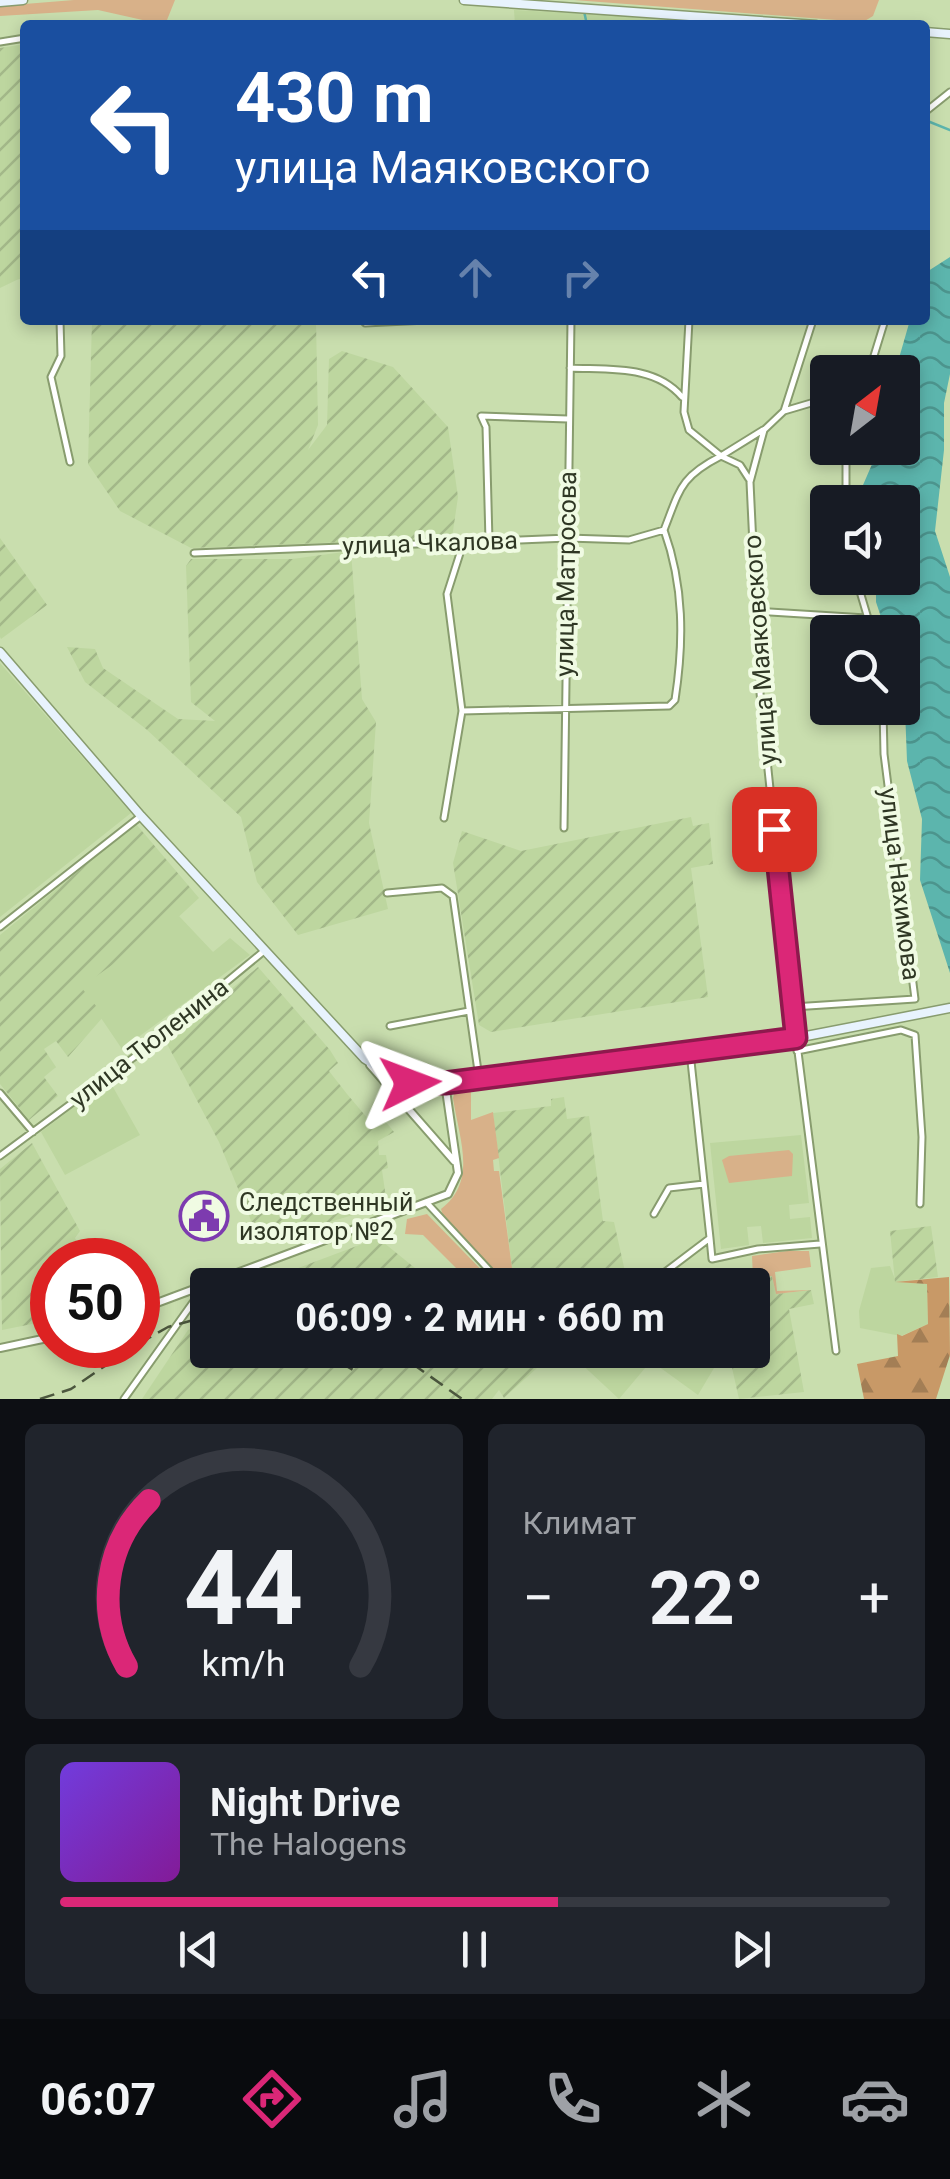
<!DOCTYPE html>
<html lang="ru">
<meta charset="utf-8">
<style>
:root{--surface:#171b24;--page:#20242c;--text:#f1f3f6;--muted:#9ea1a6;--line:#363941;--accent:#db2777}
body{margin:0;font-family:Roboto,sans-serif;background:var(--page);color:var(--text);height:100vh;display:flex;flex-direction:column;font-size:38px;white-space:nowrap}
*{box-sizing:border-box;margin:0}
p{font-size:32px;color:var(--muted)}
.icon{flex:none;width:55px;height:55px;fill:none;stroke:currentColor;stroke-width:2;stroke-linecap:round;stroke-linejoin:round}
.map{position:relative;height:1399px;overflow:hidden}
.details{display:flex;flex-direction:column;gap:25px;padding:25px;background:#0d0f14;flex:1}
.details>*{flex:none}
.top-card{position:absolute;left:20px;top:20px;width:910px;height:305px;border-radius:10px;box-shadow:0 5px 15px #0003;background:#1a4fa0;color:#fff;overflow:hidden}
.needle{width:65px;rotate:31deg}
.fabs{position:absolute;left:810px;top:355px;display:grid;gap:20px}
.fabs a{display:grid;place-items:center;width:110px;height:110px;border-radius:10px;background:var(--surface);box-shadow:0 5px 15px #0003;font-size:50px}
.speed{position:absolute;left:30px;top:1238px;display:flex;gap:20px;font-size:50px;font-weight:700;text-align:center}
.speed>*{display:grid;place-content:center;width:130px;height:130px;border-radius:50%;background:var(--surface);box-shadow:0 5px 15px #0003;line-height:1}
.speed .limit{border:15px solid #d22;background:#fff;color:#111}
.pin{position:absolute;display:grid;place-items:center;width:85px;height:85px;color:#fff;margin:-42px;border-radius:20px;box-shadow:0 5px 15px #0006}
.me{position:absolute;width:110px;margin:-55px;rotate:87deg;stroke-linejoin:round;filter:drop-shadow(0 0 8px #0008)}
.turn{display:flex;align-items:center;gap:35px;height:210px;padding:0 50px;font-size:45px}
.turn .icon{width:130px;height:130px;stroke-width:2.5}
.turn b{display:block;font-size:70px;line-height:85px}
.lanes{display:flex;align-items:center;height:95px;padding:0 50px;background:#0003;justify-content:center;gap:50px;direction:ltr}
.lanes .off{opacity:.35}
.big{font-size:75px;font-weight:700;line-height:1.1}
.details .card{flex:1;display:flex;flex-direction:column;justify-content:center;gap:15px;min-width:0;padding:0 35px;border-radius:15px;background:var(--page)}
.details .dial{align-items:center;gap:0}
.dial svg{height:260px;overflow:visible;fill:none;stroke:var(--line);stroke-width:7;stroke-linecap:round;text-anchor:middle}
.dial text{fill:var(--text);stroke:none}
.song{display:flex;align-items:center;gap:30px}
.cover{width:120px;height:120px;border-radius:15px;background:linear-gradient(135deg,hsl(260 70% 55%),hsl(290 70% 35%))}
.played{height:10px;border-radius:5px;background:linear-gradient(90deg,var(--accent) 60%,var(--line) 60%)}
.keys{display:flex;justify-content:space-around;direction:ltr}
.heat{display:flex;justify-content:space-between;align-items:center;font-size:55px;direction:ltr}
.details .tiles{flex:1;display:grid;gap:25px;grid-template-columns:1fr 1fr}
.card:last-child{grid-column:span 2}
.trip{position:absolute;left:190px;top:1268px;width:580px;height:100px;border-radius:10px;background:var(--surface);box-shadow:0 5px 15px #0003;font-weight:700;line-height:100px;text-align:center}
.dock{display:flex;height:160px;justify-content:space-around;align-items:center;background:#090b0e;color:var(--muted)}
.dock .icon{width:70px;height:70px}
.dock .on{color:var(--accent)}
.dock b{font-size:45px;color:var(--text)}
.map>svg:first-child{display:block}
.built{fill:#bdd69f}
.industrial{fill:url(#industrial-furrows)}
.green{fill:#d8b189}
.forest{fill:url(#forest-firs)}
.water{fill:url(#water-waves)}
.lines{fill:none;stroke-linecap:round;stroke-linejoin:round}
.stream{stroke:#5cb5ad;stroke-width:2.5}
.minor-casing{stroke:#889c6e;stroke-width:9}
.tertiary-casing{stroke:#889c6e;stroke-width:10}
.secondary-casing{stroke:#889c6e;stroke-width:11}
.minor{stroke:#fff;stroke-width:5}
.tertiary{stroke:#fff;stroke-width:6}
.secondary{stroke:#e8f3fd;stroke-width:8}
.rail{stroke:#4c573e;stroke-width:2.5;stroke-dasharray:15 8;stroke-linecap:butt}
.route-casing{stroke:#8e194d;stroke-width:25}
.route{stroke:#db2777;stroke-width:18}
.labels{text-anchor:middle;dominant-baseline:central;stroke-width:8;stroke-linejoin:round;paint-order:stroke}
.street-label{font-size:25px;fill:#2f3724;stroke:#f0fbe3}
.poi-label{font-size:25px;fill:#2f3724;stroke:#f0fbe3;text-anchor:start}
</style>
<div class="map">
<svg width="950" height="1399" viewBox="0 0 950 1399">
<defs>
<pattern id="industrial-furrows" width="10" height="10" patternUnits="userSpaceOnUse" patternTransform="scale(2.5)"><rect width="10" height="10" fill="#bdd69f"/><path d="M-1 1l2-2M0 10L10 0M9 11l2-2" fill="none" stroke="#a3b889"/></pattern>
<pattern id="forest-firs" width="22" height="20" patternUnits="userSpaceOnUse" patternTransform="scale(2.5)"><rect width="22" height="20" fill="#c89967"/><path d="M5 1l3.5 6h-7zM16 11l3.5 6h-7z" fill="#a37e55"/></pattern>
<pattern id="water-waves" width="16" height="10" patternUnits="userSpaceOnUse" patternTransform="scale(2.5)"><rect width="16" height="10" fill="#5cb5ad"/><path d="M0 5q4-4 8 0t8 0" fill="none" stroke="#4c948d"/></pattern>
</defs>
<rect width="100%" height="100%" fill="#c9deae"/>
<path class="built" d="M514,10L681,19L671,25H515Z
M0,663L131,813L0,917Z
M179,916L213,952L230,938L250,955L122,1049L80,987Z
M109,1080L140,1135L65,1175L41,1132Z
M801,1135L809,1203L789,1205L790,1219L810,1217L812,1238L763,1243L761,1226L747,1227L749,1245L721,1249L710,1143Z
M890,1266L896,1282L927,1284L928,1324L901,1336L860,1328L859,1311L871,1268Z
M585,1350H713L714,1368L698,1395L651,1361L619,1399L576,1359Z"/>
<path class="industrial" d="M25,44V276L0,288V48Z
M92,320H316L318,425L308,450L327,425L329,359L342,351L393,367L448,427L458,497L452,538L191,548L120,511L88,464Z
M0,538L47,605L1,639L0,637Z
M351,551L362,699L376,722L369,823L388,909L298,935L257,882L241,817L146,729L85,682L67,647L95,649L103,668L178,719L215,721L191,702L186,566L191,559H292Z
M691,817L693,826L709,823L713,864L691,868L708,997L491,1032L479,1025L453,863L462,831L521,851Z
M136,824L199,898L173,922L81,987L104,1016L68,1057L56,1041L44,1049L56,1067L44,1077L58,1096L29,1120L0,1084V935Z
M258,967L330,1050L338,1063L329,1071L347,1094L369,1120L378,1112L394,1132L378,1141L379,1155H386L388,1168L382,1170L387,1205L326,1223L303,1221L259,1240L219,1142L166,1042Z
M564,1097L567,1119L589,1116L603,1221L614,1222L628,1285H534L512,1268L493,1113L551,1106V1099Z
M32,1143L80,1231L75,1238L86,1260H52V1320L2,1330L0,1169Z
M931,1226L938,1277L895,1282L890,1231Z
M378,1238L436,1285H253Z
M772,1276L776,1294L811,1290L814,1304L789,1309L804,1392L739,1399L728,1350H752V1285H732V1281Z
M207,1302L208,1350H521L537,1368L504,1398L499,1390L492,1399H142L188,1330L204,1323L201,1304Z"/>
<path class="green" d="M74,0H175L165,25L98,10L0,16V6Z
M574,0H879L873,16L863,22Z
M471,1088V1120L493,1112L499,1158L493,1160L494,1171H499L512,1268L534,1285H507L443,1216L441,1209C478,1181 459,1139 453,1098L455,1091Z
M789,1150L793,1154L792,1176L729,1183L722,1160L729,1156Z
M427,1214L496,1285H473L423,1235L405,1234L407,1219Z
M787,1251H809L811,1267L775,1272L777,1291L811,1290L776,1294L772,1276L753,1278L752,1256Z"/>
<path class="forest" d="M949,1277L950,1355L936,1399H864L857,1364L898,1356L897,1334L902,1336L928,1324L927,1284L895,1282Z"/>
<path class="water" d="M950,257V374L944,403V450L935,531L950,577V973L920,880L922,819L907,761L902,632H886L876,602V578H902V502H860V492L879,448H902V372H895L910,320H925V273Z"/>
<g class="lines">
<path class="stream" d="M584,11L587,25
M925,120L950,130"/>
<g class="minor-casing">
<path id="minor" d="M0,42L25,38
M925,112L950,92
M60,320L61,356L51,377L70,462
M689,320L684,412L689,430L721,456L763,430
M813,320L784,411L764,430L750,482L760,693L795,1028L836,1351
M365,323L427,320
M570,368C610,370 655,365 682,397
M869,372L885,320
M784,411L828,398
M846,448V502
M489,541L486,427L481,416L568,419
M194,553L568,538L629,540L664,530
M856,578L872,632
M754,611L866,618
M462,711L669,706L675,700C684,641 684,586 664,530C680,489 680,477 721,456L740,465L749,479
M444,818L462,711L447,594L462,547
M564,828L571,320
M387,893L442,888L453,896L479,1078
M0,927L141,816
M793,1007L915,999L884,754L883,708
M390,1026L469,1011
M797,1051L901,1030L915,1035L922,1137L920,1204
M0,1093L33,1132
M0,1156L145,1049L264,951
M427,1203L503,1285
M654,1214L669,1188L704,1184
M710,1238L712,1259L758,1249L820,1244
M648,1285L710,1238L690,1052
M124,1399L206,1284"/>
</g>
<g class="tertiary-casing">
<path id="tertiary" d="M370,1065L454,1161
M138,1310L448,1194L458,1173L445,1083
M0,1348L52,1337"/>
</g>
<g class="secondary-casing">
<path id="secondary" d="M464,0L816,25
M0,2L23,0
M925,32L950,34
M0,652L141,816L365,1059L399,1081L445,1083L796,1038L950,1008"/>
</g>
<use href="#minor" class="minor"/>
<use href="#tertiary" class="tertiary"/>
<use href="#secondary" class="secondary"/>
<path class="rail" d="M138,1344L168,1327L208,1316
M320,1350L358,1373
M393,1350L462,1399
M40,1399L71,1389L136,1345"/>
</g>
<g class="lines">
<g class="route-casing">
<path id="route" d="M410,1083H445L796,1038L774,829"/>
</g>
<use href="#route" class="route"/>
</g>
<defs>
<g id="civic-ring" transform="scale(2.5)"><circle r="9.5" fill="#f0fbe3" stroke="#7d3baf" stroke-width="1.5"/><path d="M-.6-6.5H3V-4.5H.6V-3L4-1V1h2V6H-6V1h2V-1L-.6-3ZM-1.2 2.5V6h2.4V2.5Z" fill="#7d3baf"/></g>
</defs>
<g fill-rule="evenodd">
<use href="#civic-ring" x="204" y="1216"/>
</g>
<g class="labels">
<g class="street-label">
<text transform="translate(430 543) rotate(-2)">улица Чкалова</text>
<text transform="translate(566 574) rotate(-89)">улица Матросова</text>
<text transform="translate(760 650) rotate(-94)">улица Маяковского</text>
<text transform="translate(900 884) rotate(83)">улица Нахимова</text>
<text transform="translate(149 1043) rotate(-38)">улица Тюленина</text>
</g>
<g class="poi-label">
<text x="239" y="1202">Следственный<tspan x="239" dy="29">изолятор №2</tspan></text>
</g>
</g>
</svg>
<div class="fabs">
<a><svg class="needle" viewBox="-14 -14 28 28"><path d="M0-13l5 13h-10z" fill="#e53935"/><path d="M0 13l5-13h-10z" fill="#9ea1a6"/></svg></a>
<a><svg class="icon" aria-label="sound" viewBox="0 0 24 24"><path d="M4 9h4l5-4v14l-5-4H4zM17 9q2 3 0 6"/></svg></a>
<a><svg class="icon" aria-label="search" viewBox="0 0 24 24"><circle cx="10" cy="10" r="6"/><path d="M15 15l6 6"/></svg></a>
</div>
<div class="speed"><div class="limit">50</div></div>
<div class="pin" style="left:774px;top:829px;background:#d93025"><svg class="icon" aria-label="arrive" viewBox="0 0 24 24"><path d="M6 21V4h12l-3 4 3 4H6"/></svg></div>
<svg class="me" style="left:410px;top:1083px" viewBox="-20 -20 40 40"><path d="M0-17L14 15 0 8-14 15z" fill="#db2777" stroke="#fff" stroke-width="4"/></svg>
<div class="trip">06:09 · 2 мин · 660 m</div>
<div class="top-card">
<div class="turn"><svg class="icon" aria-label="left" viewBox="0 0 24 24"><path d="M17 20v-9H6M10 6l-5 5 5 5"/></svg><div><b>430 m</b>улица Маяковского</div></div>
<div class="lanes"><svg class="icon" aria-label="left" viewBox="0 0 24 24"><path d="M17 20v-9H6M10 6l-5 5 5 5"/></svg><svg class="icon off" aria-label="ahead" viewBox="0 0 24 24"><path d="M12 20V5M6 11l6-6 6 6"/></svg><svg class="icon off" aria-label="right" viewBox="0 0 24 24"><path d="M7 20v-9h11M14 6l5 5-5 5"/></svg></div>
</div>
</div>
<section class="details">
<div class="tiles">
<div class="card dial"><svg viewBox="0 0 100 80">
<path d="M14 69A42 42 0 1 1 86 69"/>
<path d="M14 69A42 42 0 0 1 21 18" stroke="#db2777"/>
<text x="50" y="56" font-size="32" font-weight="700">44</text>
<text x="50" y="72" font-size="11">km/h</text>
</svg></div>
<div class="card"><p>Климат</p>
<div class="heat"><a>−</a><b class="big">22°</b><a>+</a></div>
</div>
<div class="card">
<div class="song"><i class="cover"></i><div><b>Night Drive</b><p>The Halogens</p></div></div>
<div class="played"></div>
<div class="keys"><svg class="icon" aria-label="previous" viewBox="0 0 24 24"><path d="M18 5L8 12l10 7zM5 5v14"/></svg><svg class="icon" aria-label="pause" viewBox="0 0 24 24"><path d="M8 5v14M16 5v14"/></svg><svg class="icon" aria-label="next" viewBox="0 0 24 24"><path d="M6 5l10 7-10 7zM19 5v14"/></svg></div>
</div>
</div>
</section>
<nav class="dock">
<b>06:07</b>
<svg class="icon on" aria-label="directions" viewBox="0 0 24 24"><path d="M12 3l9 9-9 9-9-9zM9 14v-3h6M13 9l2 2-2 2"/></svg>
<svg class="icon" aria-label="music" viewBox="0 0 24 24"><path d="M9 18V5l10-2v13"/><circle cx="6" cy="18" r="3"/><circle cx="16" cy="16" r="3"/></svg>
<svg class="icon" aria-label="phone" viewBox="0 0 24 24"><path d="M5 4h4l2 5-3 2q2 4 5 5l2-3 5 2v4C11 20 4 13 5 4z"/></svg>
<svg class="icon" aria-label="climate" viewBox="0 0 24 24"><path d="M12 3v18M4 7l16 10M4 17L20 7"/></svg>
<svg class="icon" aria-label="car" viewBox="0 0 24 24"><path d="M5 17H2v-5l4-1 3-4h7l3 4 3 1v5h-3M9 17h6M6 11h13"/><circle cx="7" cy="17" r="2"/><circle cx="17" cy="17" r="2"/></svg>
</nav>
